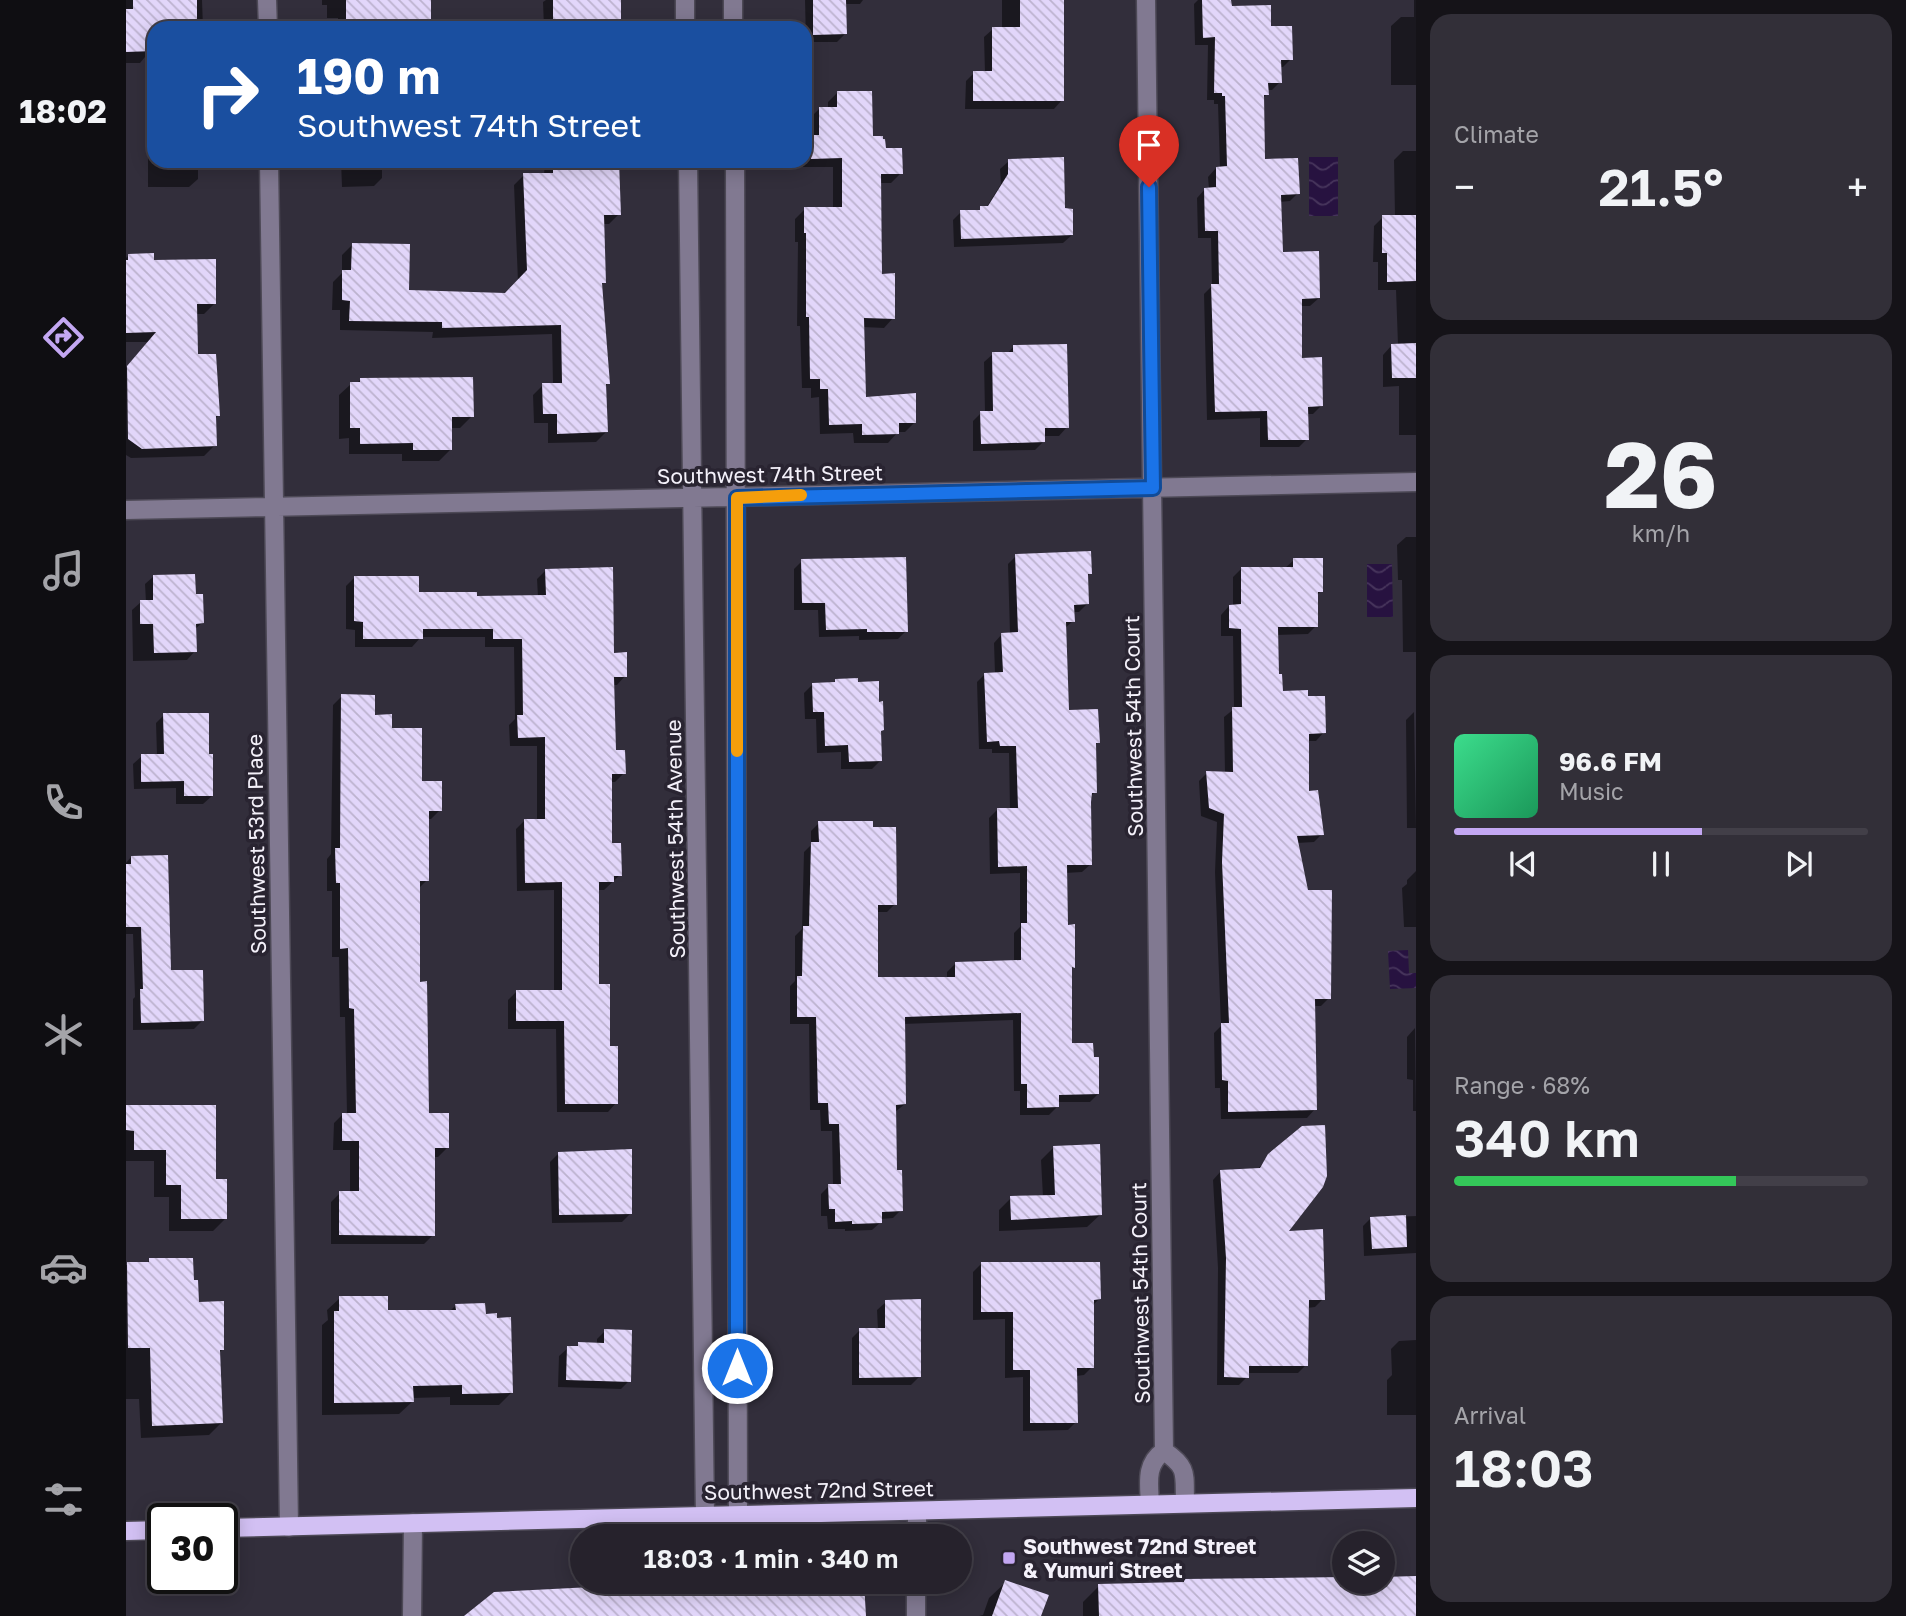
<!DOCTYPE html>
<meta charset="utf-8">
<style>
:root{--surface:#26222c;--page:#322f38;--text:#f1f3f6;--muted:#a4a4a9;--line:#423f48;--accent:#c3a7f2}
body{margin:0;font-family:"Golos Text",sans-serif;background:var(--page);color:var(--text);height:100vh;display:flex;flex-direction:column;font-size:26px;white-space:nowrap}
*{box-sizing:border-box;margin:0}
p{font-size:23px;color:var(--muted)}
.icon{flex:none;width:38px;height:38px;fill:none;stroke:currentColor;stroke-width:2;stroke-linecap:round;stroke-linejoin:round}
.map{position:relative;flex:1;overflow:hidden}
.sheet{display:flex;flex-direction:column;gap:14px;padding:14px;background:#151318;width:490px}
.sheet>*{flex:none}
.hud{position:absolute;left:21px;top:21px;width:665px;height:147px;border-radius:21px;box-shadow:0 4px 18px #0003,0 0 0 2px var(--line);background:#1a4fa0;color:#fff;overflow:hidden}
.buttons{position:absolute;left:1206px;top:1531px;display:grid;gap:14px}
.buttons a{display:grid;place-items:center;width:63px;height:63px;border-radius:50%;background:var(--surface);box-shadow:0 4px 18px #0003,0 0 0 2px var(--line);font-size:35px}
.speed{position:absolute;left:21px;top:1503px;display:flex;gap:14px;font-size:35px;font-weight:700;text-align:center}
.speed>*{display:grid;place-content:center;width:91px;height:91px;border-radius:50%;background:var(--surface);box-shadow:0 4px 18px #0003,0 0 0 2px var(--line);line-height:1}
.speed .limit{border:4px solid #111;border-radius:10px;background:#fff;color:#111}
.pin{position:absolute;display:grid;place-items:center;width:60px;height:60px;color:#fff;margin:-72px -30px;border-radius:50% 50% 50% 0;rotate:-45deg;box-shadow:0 0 7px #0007}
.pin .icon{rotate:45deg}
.me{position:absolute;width:77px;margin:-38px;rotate:0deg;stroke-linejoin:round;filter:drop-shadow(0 0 5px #0008)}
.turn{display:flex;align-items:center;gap:24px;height:147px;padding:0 35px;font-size:32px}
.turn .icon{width:91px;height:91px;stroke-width:2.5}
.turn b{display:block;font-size:49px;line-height:60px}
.big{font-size:52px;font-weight:600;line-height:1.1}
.sheet .widget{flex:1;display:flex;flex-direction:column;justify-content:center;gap:10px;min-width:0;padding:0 24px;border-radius:21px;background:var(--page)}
.sheet .dial{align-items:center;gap:0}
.dial b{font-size:91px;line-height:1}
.song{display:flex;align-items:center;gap:21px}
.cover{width:84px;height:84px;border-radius:10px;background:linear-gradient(135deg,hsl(150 70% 55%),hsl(150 70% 35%))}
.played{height:7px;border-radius:4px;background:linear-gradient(90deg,var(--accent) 60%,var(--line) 60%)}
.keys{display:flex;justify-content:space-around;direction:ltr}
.heat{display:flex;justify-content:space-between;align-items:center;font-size:38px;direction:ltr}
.charge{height:10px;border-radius:5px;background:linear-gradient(90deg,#34c759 68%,var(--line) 0)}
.trip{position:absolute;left:444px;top:1524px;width:402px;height:70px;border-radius:35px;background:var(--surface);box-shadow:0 4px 18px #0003,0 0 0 2px var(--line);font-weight:600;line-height:70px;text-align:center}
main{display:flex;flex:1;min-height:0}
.tabs{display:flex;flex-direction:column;width:126px;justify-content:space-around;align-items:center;background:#0f0e12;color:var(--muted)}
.tabs .icon{width:49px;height:49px}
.tabs .current{color:var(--accent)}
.tabs b{font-size:32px;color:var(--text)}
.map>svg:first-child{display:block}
.water{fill:url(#water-waves)}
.shadow{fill:#0007}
.building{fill:url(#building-back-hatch)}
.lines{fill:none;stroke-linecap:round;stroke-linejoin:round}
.minor-casing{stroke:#4d4956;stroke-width:21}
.major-casing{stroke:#4d4956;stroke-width:21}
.minor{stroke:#817991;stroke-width:18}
.major{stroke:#d2c0f3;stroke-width:18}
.route-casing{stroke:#114b97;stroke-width:18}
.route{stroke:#1a73e8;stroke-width:12}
.slow{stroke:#f59e0b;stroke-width:12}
.poi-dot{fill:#c3a7f2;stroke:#292431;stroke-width:2.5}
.labels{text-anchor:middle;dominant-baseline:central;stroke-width:7;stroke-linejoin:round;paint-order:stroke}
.street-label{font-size:21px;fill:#f4f1fa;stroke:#292431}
.poi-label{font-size:21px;font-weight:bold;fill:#f4f1fa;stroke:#292431;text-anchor:start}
</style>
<main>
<nav class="tabs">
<b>18:02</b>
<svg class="icon current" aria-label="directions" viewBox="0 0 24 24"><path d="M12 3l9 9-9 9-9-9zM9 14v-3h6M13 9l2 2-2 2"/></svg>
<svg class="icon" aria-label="music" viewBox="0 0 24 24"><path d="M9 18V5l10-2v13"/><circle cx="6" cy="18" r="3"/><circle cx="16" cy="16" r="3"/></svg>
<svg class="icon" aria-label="phone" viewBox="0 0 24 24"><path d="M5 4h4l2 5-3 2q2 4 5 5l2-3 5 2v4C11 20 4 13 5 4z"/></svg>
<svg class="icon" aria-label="climate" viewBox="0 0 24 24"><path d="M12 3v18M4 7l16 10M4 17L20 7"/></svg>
<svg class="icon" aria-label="car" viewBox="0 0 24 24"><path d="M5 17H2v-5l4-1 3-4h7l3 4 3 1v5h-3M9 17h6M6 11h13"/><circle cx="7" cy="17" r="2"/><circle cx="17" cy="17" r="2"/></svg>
<svg class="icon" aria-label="filters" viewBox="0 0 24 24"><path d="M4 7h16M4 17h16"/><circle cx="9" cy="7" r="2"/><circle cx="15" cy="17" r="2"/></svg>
</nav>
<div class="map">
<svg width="1290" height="1616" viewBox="0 0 1290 1616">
<defs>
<pattern id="water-waves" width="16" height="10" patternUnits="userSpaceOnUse" patternTransform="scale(1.75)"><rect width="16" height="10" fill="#271240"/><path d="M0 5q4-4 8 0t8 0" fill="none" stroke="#47355c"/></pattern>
<pattern id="building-back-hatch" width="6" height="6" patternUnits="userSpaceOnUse" patternTransform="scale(1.75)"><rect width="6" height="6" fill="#e2d6fa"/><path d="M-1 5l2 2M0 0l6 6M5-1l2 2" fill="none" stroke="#bcb2ce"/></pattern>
</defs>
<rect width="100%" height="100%" fill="#322e3b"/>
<path class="water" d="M1183,157H1212V216H1183Z
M1241,564H1266L1267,617H1241Z
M1282,950L1283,973H1290V988L1264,989L1262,951Z"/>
<path class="shadow" d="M0,0H76L77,28H28V57H19L14,63H0Z
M196,0H303L304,28H212V18H201V5H196Z
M420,0H493V28H418L417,2Z
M679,0H737L734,4H719V34L711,42H680Z
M876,0H936V100L928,109H839L840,81L848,73H859L858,37L867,29H876Z
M1072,0H1104V8L1143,28L1165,59L1157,67H1154V82L1146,90H1141V94L1136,99L1138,161L1172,193L1164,201L1153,202L1155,254L1193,298L1184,306H1174V359L1195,406L1187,414H1181V439L1173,447H1134V418L1081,420L1078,294L1086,286L1085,238H1072L1071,198L1079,189H1083L1082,177L1090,168H1094L1092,104H1088V100H1081L1082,45H1069L1068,4Z
M1288,0H1290V85H1265V26L1275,17H1288Z
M711,93L775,173L765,183H754V276L767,318L758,328L737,327L738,399L789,422L779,432H772L762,443H728L727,433L694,434L693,397L685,398V388H676L674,326H671L672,242H669V219L679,209H707V167H677V161H679V144L684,139V118L693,109H702V102Z
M28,114V161H72V179L63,187H22V120Z
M1277,151H1290V435H1273V386L1257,387V355L1266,345H1272L1270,290H1252V262H1247L1248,226L1257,217H1269L1268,160Z
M215,161H256V178L248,186L216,187Z
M419,161H491L493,214L483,224H476L478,282L474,286L482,383L479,387L480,432L470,442L422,443V423H408L407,395L417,385H427L426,334L306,338L307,332L214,330V310H206L207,282L216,273V255L226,245L281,292L379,295L392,282L388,185L398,175H418Z
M883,161L937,210L946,235L937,243L828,247L827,220L835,212L852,211L860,208L875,184L874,169Z
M2,256L26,262L89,303L78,314H69L70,356L92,416L89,419V445L78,456L5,458L0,455V368L22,342H0V258Z
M888,346L941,427L933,436H918V441L909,450L847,451V421L855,413H859L858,362L867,354H881Z
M235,379L346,416L334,428H324V450L313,461H276V454H223V438L213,439V395L225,384H230Z
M1280,537H1290V652H1277L1276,580H1272L1271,545Z
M890,556L964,573L961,577V604L953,612H946L947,621L938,629L941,712L972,742L968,746L969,792L964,797L965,864L956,872L939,873L940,926L947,967L944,970V1045L972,1094L964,1102H931V1107L923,1115H894V1091H888L887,1020L777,1024L779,1104L769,1112L770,1172L775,1210L767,1218L755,1219V1222L746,1230L719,1231V1229H702L701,1216H695V1194L703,1186H707L706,1131H695L694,1110H684L683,1024H664V986L669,981V936L676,929L678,852L685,845V831L693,823L769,904L761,912H750V979H821V972L829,964L888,962V933L894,927V873L864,874L863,818L871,810H884L883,753H866V749H853L851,682L859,674H869L868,643L876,634H884L882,564Z
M1168,560L1195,591L1190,596V626L1182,634L1150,635L1151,676L1155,692L1181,698L1198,732L1190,741H1181L1182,793L1196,834L1188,842L1171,843L1203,998L1195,1006H1188L1189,1109L1181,1118L1095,1119L1094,1088H1089L1088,1033L1095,1026L1089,872L1091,822L1075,816L1073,781L1081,773H1099L1098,717L1108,709L1107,636H1095V615L1103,606H1107V577L1116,568H1159Z
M676,561L780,631L772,639L733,640V636L693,637L692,610H668V569Z
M420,570L486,654L499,676L491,685H487L488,752L498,773L489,782H484L485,845L494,875L478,890H471L472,986L490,1103L482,1112H431L430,1029H382V1000L391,991H428V890L391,891L390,829L399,820H411V746H384L383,725L389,719L388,647H359V637H295L286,647H229V630L220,629V586L228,578L291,594L349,597H412L411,579Z
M28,576L68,596L76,623L68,630L69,651L61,660L7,661L6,610L15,602H20L19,584Z
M710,680L730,684L752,704L757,729L753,733L755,760L746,769H715V752L691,753L690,719H679L678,693L686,685L706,684Z
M216,696L264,730L294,783L314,810L305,819H301V880L292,889V983L301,1115L321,1148L312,1157H308L307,1235L298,1244H205V1202L214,1193H224V1150H207L208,1123L217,1114H221L219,1017H214L213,957H206V891H201V859L205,854L207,705Z
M1288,712L1290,828H1281L1280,720Z
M38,715L82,756L86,796L77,804H50V788L8,789L7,764L16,756L31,755L30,723Z
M5,857L44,972L76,1021L68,1029L7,1030V999L9,997L7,934H0V863Z
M1290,871V927H1278L1276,888L1281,884V880Z
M1289,1028L1290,1111H1287V1080L1281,1079V1037Z
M0,1106L88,1181L99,1219L87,1231H43V1197H28V1161H0Z
M928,1147L974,1215L961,1227L873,1231V1210L885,1198L917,1197L915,1160Z
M432,1154L504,1214L496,1222L426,1223L424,1162Z
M1143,1156L1159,1233L1197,1299L1189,1307L1181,1308L1180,1365L1172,1373H1121V1377L1113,1385H1091L1092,1268L1087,1180L1095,1171L1131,1170Z
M1290,1216V1253L1238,1256L1237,1226L1245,1218Z
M24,1260L66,1281L71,1304L97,1349L93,1353L95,1423L83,1435L15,1438L13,1399H0V1265L20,1264Z
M855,1264L973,1299L966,1306V1367L958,1375L950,1376V1422L942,1430L897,1431V1377L879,1378V1319L847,1320V1272Z
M214,1298L261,1312L324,1311L330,1305L369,1320L385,1393L373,1405H324V1397L286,1398V1402L273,1414L196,1415V1325L202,1320L201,1310Z
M760,1302L793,1377L785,1385H726V1338L734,1330H752L751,1310Z
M479,1331L503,1381L495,1389L432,1387L433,1356L442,1348H449L453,1344H471V1339Z
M1290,1340V1415H1261V1380L1266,1375L1265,1349L1273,1341Z
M1290,1578V1616H957V1602L973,1586L1055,1584L1058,1581L1218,1579V1582H1256Z
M880,1582L914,1616H853L857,1615L863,1598Z"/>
<path class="building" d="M7,0H71V28H28V51L0,52V9H7Z
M220,0H305V28H220Z
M427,0H495V28H427Z
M687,0H720L721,34L687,35Z
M894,0H938V101H847V71H866V27H894Z
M1076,0H1105L1106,6L1145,5V26H1166L1167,60H1155L1156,83H1142L1143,95H1138L1139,159L1172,158L1174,194L1155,195L1157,252L1193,251L1194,298L1176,299V358L1196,357L1197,406L1182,407L1183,440H1142L1141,411L1089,412L1085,284H1093L1092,231H1079L1078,188L1090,187V167L1101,166L1099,96H1096V93H1088L1089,37L1077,38Z
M711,91H746L747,136H757V139H759L760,148H776L777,174H755L756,274L769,273V319L738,318L740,397L790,393V423H773V434L736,435V424L703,425L702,389H694V379H684L683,317H680V233H678V207H716V158L685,159L686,135H693V107H711Z
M938,157L939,208L947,209V235L835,239L834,210H854V206H862L882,174V159Z
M427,161H493L495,215H478L480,283H476L484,384H480L482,432L431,434V414H417L416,383H436L435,325L316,328V322L223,321L224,301L216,300V270H225L226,243L284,244L283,290L379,293L401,270L397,173H427Z
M1256,215H1290V281L1261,282V253H1256Z
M28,253V260L90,259V304H71L72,354H90L94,416H90L91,446L16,449L2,439L1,366L30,332L0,333V260H2V254Z
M1290,343V378H1266L1265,344Z
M941,344L943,428H919V442L855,444L854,411H867L866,352H887V345Z
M347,377L348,417H326V450H287V443L234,444V428H224V382H234V378Z
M965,551L966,574H962L963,604L948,605L949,622H940L943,710L972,709L974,743H970L971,793H966L965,802L966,865H941L942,925L949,924V968L946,967V1043H967L968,1057H973V1094L933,1095V1107L901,1108V1084H895V1013L779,1017L780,1104L770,1105L771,1170H776L777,1211L756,1212V1223L726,1224V1221L709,1222V1209H703L702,1184H715L713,1124H703L702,1103H692L690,1017H671V976H676L677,926H683L685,842H693L692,821H747V827H770L771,905H752V977H829V962L895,960V923H901V866L872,867L871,808H892L890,746H874L873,741L861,742L858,673L877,672L875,633L892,632L889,554Z
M780,557L782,632H741V629L700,630L699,603H676L675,559Z
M1167,558H1197V592H1192V627H1152L1153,674H1156L1157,691L1182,690V696H1199L1200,733L1183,734V791L1192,790L1198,835L1171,836L1182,890H1206L1205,999H1189L1191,1110L1102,1112V1081L1096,1080L1095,1023H1103L1096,862L1098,814L1083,808L1080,771L1107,772L1106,707H1116L1115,629L1103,628V605L1115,604V567H1167Z
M487,567L488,653L501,652V677H488L490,750H499L500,774H486V843H495L496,876H488V882H473V984H484V1046H492V1104H439L438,1021H390V990H436V882L399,883L398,819H419V737L392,738L391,715H397L396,639H367V629H297V639H237V622L228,621V576H293V592H351V596L420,595L419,569Z
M69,574L70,594H77L78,623L70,624L71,652L28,653L27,624H14V600H27V575Z
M732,678V682L753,681V702L757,701L758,730L755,731L756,761L723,762L722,745L699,746L698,712H687L686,683L709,682V679Z
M215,694L249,695V715L266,714V728H296V781H316V811H303V881H294V982L301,981L303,1113H323V1148H309V1236L213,1235V1191H233V1141H216V1113H230L228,1009L223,1008L222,948L214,949V883H210L209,848H214Z
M37,713H83V754H87V796H58V781L15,782V754H38Z
M42,855L45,970H77L78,1021L15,1023L14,989H17L15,927H0V864H5V856Z
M0,1105H90V1179H101V1219H55V1185H40V1150H8V1131L0,1130Z
M1199,1125L1201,1176L1197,1187L1163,1231L1197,1229L1199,1300H1183L1182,1366H1123V1378L1098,1377L1100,1258L1094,1170L1134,1168L1142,1154L1176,1126Z
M974,1144L976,1215L885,1220L884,1196L929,1195L927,1146Z
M506,1149V1214L433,1215L432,1152Z
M1280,1215L1281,1247L1246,1249L1244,1217Z
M23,1258H67L68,1280H72L73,1302L98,1301V1350H94L97,1423L26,1426L24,1348H2L1,1262H23Z
M855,1262H974L975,1299L968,1300V1368H951L952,1423H904V1370H887V1312H855Z
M213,1296H262V1310H330L329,1304L359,1303L360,1314L371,1313V1318L385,1317L387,1393L336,1394V1385L287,1386L288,1402L208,1403V1311H213Z
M795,1299V1377L733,1378V1328H759V1300Z
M478,1329L506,1330L505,1382L440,1380L441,1346H452V1342L478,1343Z
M1290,1576V1616H973L972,1584L1058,1582V1579L1218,1577V1582H1256V1577Z
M879,1580L923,1595L915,1616H866Z
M564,1582H634V1588L684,1586V1582H738L740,1616H338L368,1592Z"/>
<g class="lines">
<g class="minor-casing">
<path id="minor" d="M141,0L142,28
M559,0V28
M607,0V28
M1020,0L1038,1451
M143,161L163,1527
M562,161L579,1516
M609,161L612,1515
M0,510L1290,482
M1038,1451C1063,1468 1058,1474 1059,1503
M1024,1504C1023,1483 1019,1464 1038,1451
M791,1536V1511
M286,1616L287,1523
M790,1616V1582"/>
</g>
<g class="major-casing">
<path id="major" d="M96,1528L1290,1498
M0,1531L37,1530"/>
</g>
<use href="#minor" class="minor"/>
<use href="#major" class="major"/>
</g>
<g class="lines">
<g class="route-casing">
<path id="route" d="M611,1368V498L1027,488L1023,187"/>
</g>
<use href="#route" class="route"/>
<path class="slow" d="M611,751V498L675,495"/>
</g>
<rect class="poi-dot" x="876" y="1551" width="14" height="14" rx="3.5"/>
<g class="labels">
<g class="street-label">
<text transform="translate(644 474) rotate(-1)">Southwest 74th Street</text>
<text transform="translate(1007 726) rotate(-91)">Southwest 54th Court</text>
<text transform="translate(549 839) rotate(-91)">Southwest 54th Avenue</text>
<text transform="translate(130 844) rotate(-91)">Southwest 53rd Place</text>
<text transform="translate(1014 1293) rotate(-91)">Southwest 54th Court</text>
<text transform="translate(693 1490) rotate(-1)">Southwest 72nd Street</text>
</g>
<g class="poi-label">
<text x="897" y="1546">Southwest 72nd Street<tspan x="897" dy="24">&amp; Yumuri Street</tspan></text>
</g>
</g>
</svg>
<div class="buttons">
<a><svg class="icon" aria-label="layers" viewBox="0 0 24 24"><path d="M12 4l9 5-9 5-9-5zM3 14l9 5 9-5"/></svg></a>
</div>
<div class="speed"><div class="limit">30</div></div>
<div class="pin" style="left:1023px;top:187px;background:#d93025"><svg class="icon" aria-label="arrive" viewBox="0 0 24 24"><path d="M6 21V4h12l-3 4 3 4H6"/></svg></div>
<svg class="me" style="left:611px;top:1368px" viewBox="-20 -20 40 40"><circle r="17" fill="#1a73e8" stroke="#fff" stroke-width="3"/><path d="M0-11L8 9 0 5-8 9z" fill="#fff"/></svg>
<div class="trip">18:03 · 1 min · 340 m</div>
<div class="hud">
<div class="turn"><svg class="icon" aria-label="right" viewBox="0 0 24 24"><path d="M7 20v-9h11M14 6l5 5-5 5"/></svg><div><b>190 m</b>Southwest 74th Street</div></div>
</div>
</div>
<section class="sheet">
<div class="widget"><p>Climate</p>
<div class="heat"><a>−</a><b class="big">21.5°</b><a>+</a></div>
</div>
<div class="widget dial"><b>26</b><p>km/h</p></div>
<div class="widget">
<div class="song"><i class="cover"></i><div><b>96.6 FM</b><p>Music</p></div></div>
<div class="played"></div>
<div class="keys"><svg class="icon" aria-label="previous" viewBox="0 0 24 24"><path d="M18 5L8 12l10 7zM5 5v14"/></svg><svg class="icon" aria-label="pause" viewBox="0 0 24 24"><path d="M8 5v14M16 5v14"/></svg><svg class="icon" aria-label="next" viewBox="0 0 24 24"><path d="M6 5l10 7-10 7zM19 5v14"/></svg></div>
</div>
<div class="widget"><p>Range · 68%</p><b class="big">340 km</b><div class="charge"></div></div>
<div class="widget"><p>Arrival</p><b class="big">18:03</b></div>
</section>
</main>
